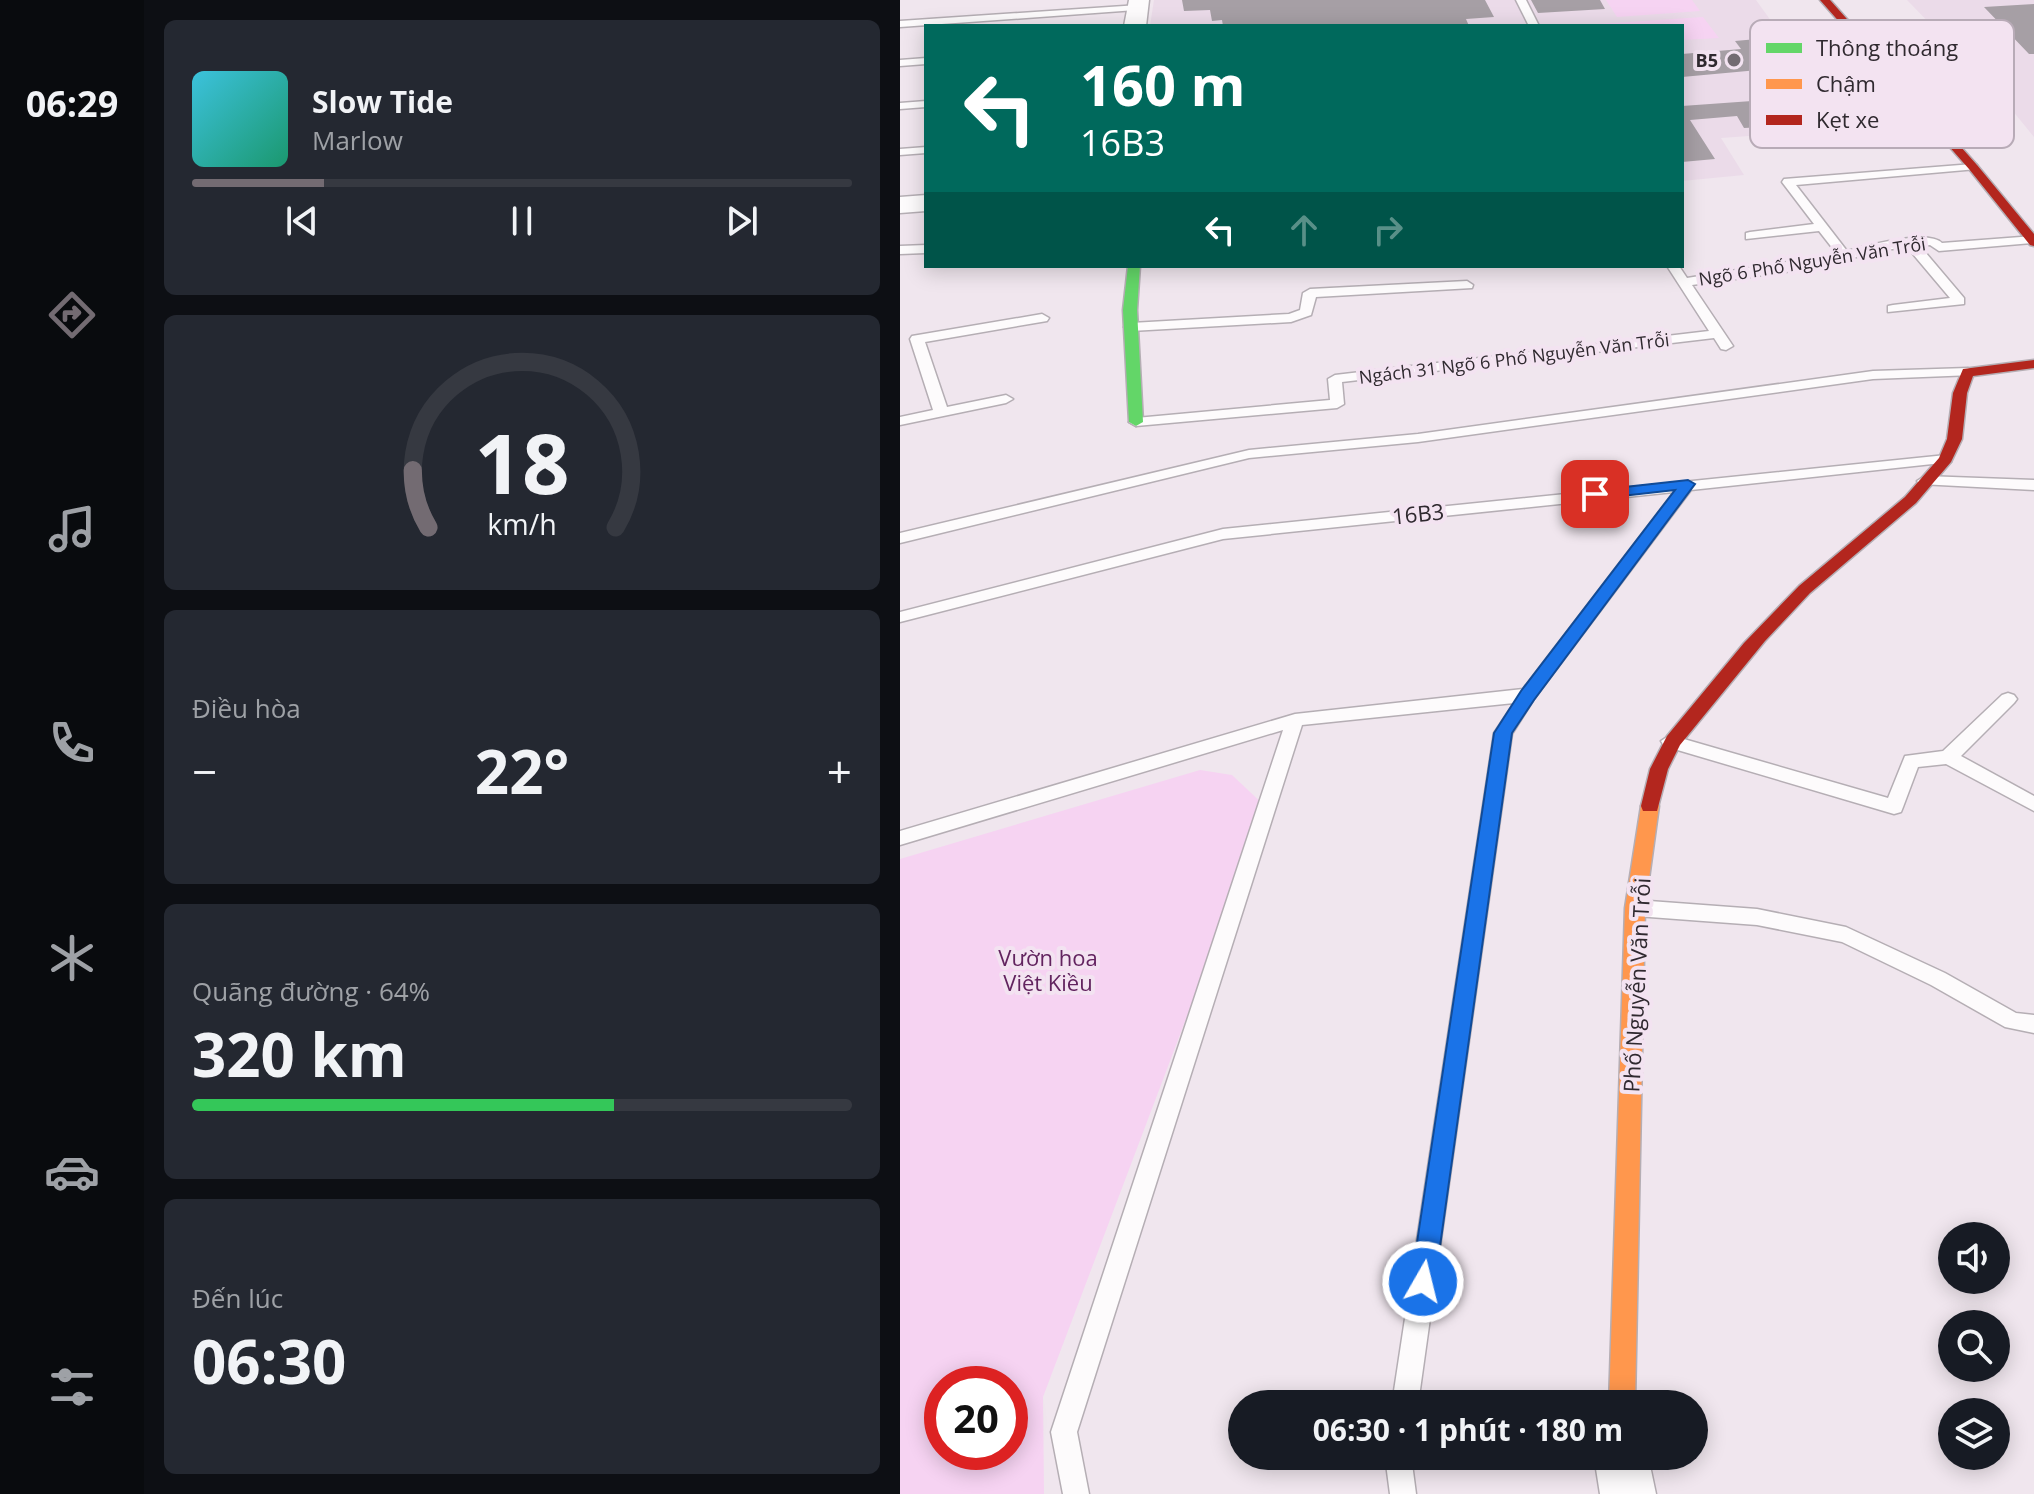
<!DOCTYPE html>
<html lang="vi">
<meta charset="utf-8">
<style>
:root{--surface:#171b24;--page:#242831;--text:#f1f3f6;--muted:#9ea1a6;--line:#363941;--accent:#736b72}
body{margin:0;font-family:"Open Sans",sans-serif;background:var(--page);color:var(--text);height:100vh;display:flex;flex-direction:column;font-size:30px;white-space:nowrap}
*{box-sizing:border-box;margin:0}
p{font-size:26px;color:var(--muted)}
.icon{flex:none;width:44px;height:44px;fill:none;stroke:currentColor;stroke-width:2;stroke-linecap:round;stroke-linejoin:round}
.map{position:relative;flex:1;overflow:hidden}
.drawer{display:flex;flex-direction:column;gap:20px;padding:20px;background:#0d0f14;width:756px}
.drawer>*{flex:none}
.hud{position:absolute;left:24px;top:24px;width:760px;height:244px;border-radius:0px;box-shadow:0 4px 20px #0003;background:#00695c;color:#fff;overflow:hidden}
.controls{position:absolute;left:1038px;top:1222px;display:grid;gap:16px}
.controls a{display:grid;place-items:center;width:72px;height:72px;border-radius:50%;background:var(--surface);box-shadow:0 4px 20px #0003;font-size:40px}
.speed{position:absolute;left:24px;top:1366px;display:flex;gap:16px;font-size:40px;font-weight:700;text-align:center}
.speed>*{display:grid;place-content:center;width:104px;height:104px;border-radius:50%;background:var(--surface);box-shadow:0 4px 20px #0003;line-height:1}
.speed .limit{border:12px solid #d22;background:#fff;color:#111}
.pin{position:absolute;display:grid;place-items:center;width:68px;height:68px;color:#fff;margin:-34px;border-radius:16px;box-shadow:0 4px 12px #0006}
.me{position:absolute;width:88px;margin:-44px;rotate:8deg;stroke-linejoin:round;filter:drop-shadow(0 0 6px #0008)}
.turn{display:flex;align-items:center;gap:28px;height:168px;padding:0 24px;font-size:36px}
.turn .icon{width:104px;height:104px;stroke-width:2.5}
.turn b{display:block;font-size:56px;line-height:68px}
.lanes{display:flex;align-items:center;height:76px;padding:0 24px;background:#0003;justify-content:center;gap:40px;direction:ltr}
.lanes .off{opacity:.35}
.big{font-size:60px;font-weight:700;line-height:1.1}
.drawer .tile{flex:1;display:flex;flex-direction:column;justify-content:center;gap:12px;min-width:0;padding:0 28px;border-radius:12px;background:var(--page)}
.drawer .dial{align-items:center;gap:0}
.dial svg{height:208px;overflow:visible;fill:none;stroke:var(--line);stroke-width:7;stroke-linecap:round;text-anchor:middle}
.dial text{fill:var(--text);stroke:none}
.song{display:flex;align-items:center;gap:24px}
.cover{width:96px;height:96px;border-radius:12px;background:linear-gradient(135deg,hsl(190 70% 55%),hsl(160 70% 35%))}
.played{height:8px;border-radius:4px;background:linear-gradient(90deg,var(--accent) 20%,var(--line) 20%)}
.keys{display:flex;justify-content:space-around;direction:ltr}
.heat{display:flex;justify-content:space-between;align-items:center;font-size:44px;direction:ltr}
.charge{height:12px;border-radius:6px;background:linear-gradient(90deg,#34c759 64%,var(--line) 0)}
.trip{position:absolute;left:328px;top:1390px;width:480px;height:80px;border-radius:40px;background:var(--surface);box-shadow:0 4px 20px #0003;font-weight:700;line-height:80px;text-align:center}
main{display:flex;flex:1;min-height:0}
.dock{display:flex;flex-direction:column;width:144px;justify-content:space-around;align-items:center;background:#090b0e;color:var(--muted)}
.dock .icon{width:56px;height:56px}
.dock .on{color:var(--accent)}
.dock b{font-size:36px;color:var(--text)}
.map>svg:first-child{display:block}
.built{fill:#ebdbe9}
.green{fill:#f6d3f2;fill-rule:evenodd}
.building{fill:#a69fa5}
.lines{fill:none;stroke-linecap:round;stroke-linejoin:round}
.lane-casing{stroke:#b5aeb4;stroke-width:3}
.street-casing{stroke:#b5aeb4;stroke-width:3}
.fast-casing{stroke:#b5aeb4;stroke-width:3}
.slow-casing{stroke:#b5aeb4;stroke-width:3}
.jam-casing{stroke:#b5aeb4;stroke-width:3}
.lane{fill:#fdfbfc;fill-rule:evenodd}
.street{fill:#fdfbfc;fill-rule:evenodd}
.fast{fill:#63d668;fill-rule:evenodd}
.slow{fill:#ff974d;fill-rule:evenodd}
.jam{fill:#b3261e;fill-rule:evenodd}
.route{fill:#1a73e8;stroke:#114b97;stroke-width:2}
.poi-dot{fill:#736b72;stroke:#f3e3f1;stroke-width:3}
.labels{text-anchor:middle;dominant-baseline:central;stroke-width:8;stroke-linejoin:round;paint-order:stroke}
.far-poi-label{font-size:18px;font-weight:bold;fill:#2f292f;stroke:#f3e3f1;text-anchor:end}
.far-street-label{font-size:18px;fill:#2f292f;stroke:#f3e3f1}
.street-label{font-size:22px;fill:#2f292f;stroke:#f3e3f1}
.park-label{font-size:22px;fill:#62245f;stroke:#f3e3f1}
.key{fill:#f3e3f1;stroke:#b8abb7;stroke-width:2}
.key-label{font-size:22px;fill:#2f292f}
</style>
<main>
<nav class="dock">
<b>06:29</b>
<svg class="icon on" aria-label="directions" viewBox="0 0 24 24"><path d="M12 3l9 9-9 9-9-9zM9 14v-3h6M13 9l2 2-2 2"/></svg>
<svg class="icon" aria-label="music" viewBox="0 0 24 24"><path d="M9 18V5l10-2v13"/><circle cx="6" cy="18" r="3"/><circle cx="16" cy="16" r="3"/></svg>
<svg class="icon" aria-label="phone" viewBox="0 0 24 24"><path d="M5 4h4l2 5-3 2q2 4 5 5l2-3 5 2v4C11 20 4 13 5 4z"/></svg>
<svg class="icon" aria-label="climate" viewBox="0 0 24 24"><path d="M12 3v18M4 7l16 10M4 17L20 7"/></svg>
<svg class="icon" aria-label="car" viewBox="0 0 24 24"><path d="M5 17H2v-5l4-1 3-4h7l3 4 3 1v5h-3M9 17h6M6 11h13"/><circle cx="7" cy="17" r="2"/><circle cx="17" cy="17" r="2"/></svg>
<svg class="icon" aria-label="filters" viewBox="0 0 24 24"><path d="M4 7h16M4 17h16"/><circle cx="9" cy="7" r="2"/><circle cx="15" cy="17" r="2"/></svg>
</nav>
<section class="drawer">
<div class="tile">
<div class="song"><i class="cover"></i><div><b>Slow Tide</b><p>Marlow</p></div></div>
<div class="played"></div>
<div class="keys"><svg class="icon" aria-label="previous" viewBox="0 0 24 24"><path d="M18 5L8 12l10 7zM5 5v14"/></svg><svg class="icon" aria-label="pause" viewBox="0 0 24 24"><path d="M8 5v14M16 5v14"/></svg><svg class="icon" aria-label="next" viewBox="0 0 24 24"><path d="M6 5l10 7-10 7zM19 5v14"/></svg></div>
</div>
<div class="tile dial"><svg viewBox="0 0 100 80">
<path d="M14 69A42 42 0 1 1 86 69"/>
<path d="M14 69A42 42 0 0 1 8 47" stroke="#736b72"/>
<text x="50" y="56" font-size="32" font-weight="700">18</text>
<text x="50" y="72" font-size="11">km/h</text>
</svg></div>
<div class="tile"><p>Điều hòa</p>
<div class="heat"><a>−</a><b class="big">22°</b><a>+</a></div>
</div>
<div class="tile"><p>Quãng đường · 64%</p><b class="big">320 km</b><div class="charge"></div></div>
<div class="tile"><p>Đến lúc</p><b class="big">06:30</b></div>
</section>
<div class="map">
<svg width="1134" height="1494" viewBox="0 0 1134 1494">
<rect width="100%" height="100%" fill="#f0e6ee"/>
<path class="built" d="M254,0H856L949,129L821,138L844,175L782,181V26H250Z
M1007,0H1134V137L1103,99Z"/>
<path class="green" d="M706,0H792L800,11L717,17Z
M803,17L819,38L782,40V26L697,24Z
M300,770L332,775L366,807L143,1397L144,1494H0V859ZM42,1384H110V1452H42Z"/>
<path class="building" d="M282,0H585L594,17L566,19L569,26H323L322,20L312,21L310,10L284,11Z
M631,0H700L705,9L638,13Z
M1134,4V54H1129L1084,7Z
M868,38L892,67L782,77V54L841,49L835,41Z
M894,98L897,102L914,101L925,115L878,118L875,113L856,115L864,127L844,128L837,116L790,120L815,159L782,162V106Z"/>
<g class="lines">
<g class="lane-casing">
<path id="lane" d="M616,0H626L639,26H629Z
M239,5L241,7L236,10L0,27V21Z
M26,58V64L0,66V60Z
M26,101V107L0,109V103Z
M26,147V153L0,155V149Z
M1073,164L1077,165V169L896,185L947,251C966,246 1028,229 1042,243L1134,236L1132,243L1039,251L1030,245L1020,246L1064,298V304L988,312V306L993,305L1050,298L1007,247L978,251L920,267L792,285L833,346L826,350L821,349L814,338L442,382L444,404L437,408L236,426L229,422L236,418L430,400L428,379L435,375L809,331L767,266H779L787,278L937,254L919,231L846,239V233L850,232L914,224L882,182L884,179Z
M26,245V253L0,254V246Z
M567,281L573,285L572,288L416,297L411,315L391,322L231,331L224,327L231,323L389,314L400,310L403,293L410,289Z
M142,314L149,318L147,321L25,342L47,407L106,395L113,399L106,403L0,425V417L33,410L10,339L12,336Z
M1068,368L1075,372L1073,375L973,379L518,442L349,458L0,543V533L349,450L518,434L973,371Z
M1046,455L1051,456V462L791,490L634,699L612,734L518,1404H492L594,733L614,703L402,725L177,1432L189,1494H163L151,1432L383,730L0,845V831L395,714L623,689L774,492L323,539L0,622V612L323,529Z
M1025,476L1134,480V490L1020,484L1017,481Z
M1108,693L1114,695L1117,699L1114,703L1061,756L1134,796V811L1046,764L1018,767L1003,807L1001,812L994,814L764,746L761,741L770,735L988,798L1005,756L1043,751L1102,695Z
M736,900L857,909L946,927L1045,973L1116,1013L1134,1015V1033L1105,1027L1031,985L942,942L857,925L736,916L729,914L726,908L729,902Z
M485,1456H511L516,1494H490Z"/>
</g>
<g class="street-casing">
<path id="street" d="M229,0H249L246,26H224Z
M26,195V211L0,213V197Z
M694,1456H748L756,1494H700Z"/>
</g>
<g class="fast-casing">
<path id="fast" d="M228,266H240L237,310L243,422L236,426L229,422L223,310Z"/>
</g>
<g class="slow-casing">
<path id="slow" d="M750,799L757,801L759,806L745,908L735,1404H709L725,908L741,806L743,801Z"/>
</g>
<g class="jam-casing">
<path id="jam" d="M920,0H930L1077,165L1134,234V246L1130,245L1069,169Z
M1134,360V368L1073,376L1067,393L1062,439L1051,462L1016,503L910,593L865,641L780,745L768,769L757,811H743L741,806L750,769L767,736L844,643L899,586L1005,497L1039,458L1047,439L1053,393L1063,369Z"/>
</g>
<use href="#lane" class="lane"/>
<use href="#street" class="street"/>
<use href="#fast" class="fast"/>
<use href="#slow" class="slow"/>
<use href="#jam" class="jam"/>
</g>
<path class="route" d="M788,480L795,484L634,700L612,733L535,1282L532,1290L523,1294L515,1290L511,1282L594,733L621,691L775,490L695,499L689,497V491Z"/>
<circle class="poi-dot" cx="834" cy="60" r="8"/>
<g class="labels">
<g class="far-poi-label">
<text x="818" y="60">B5</text>
</g>
<g class="far-street-label">
<text transform="translate(912 261) rotate(-9)">Ngõ 6 Phố Nguyễn Văn Trỗi</text>
<text transform="translate(614 358) rotate(-7)">Ngách 31 Ngõ 6 Phố Nguyễn Văn Trỗi</text>
</g>
<g class="street-label">
<text transform="translate(518 513) rotate(-6)">16B3</text>
<text transform="translate(736 985) rotate(-87)">Phố Nguyễn Văn Trỗi</text>
</g>
<g class="park-label">
<text x="148" y="957">Vườn hoa<tspan x="148" dy="25">Việt Kiều</tspan></text>
</g>
</g>
<rect x="850" y="20" width="264" height="128" rx="12" class="key"/>
<rect x="866" y="43" width="36" height="10" fill="#63d668"/>
<rect x="866" y="79" width="36" height="10" fill="#ff974d"/>
<rect x="866" y="115" width="36" height="10" fill="#b3261e"/>
<g class="key-label">
<text x="916" y="56">Thông thoáng</text>
<text x="916" y="92">Chậm</text>
<text x="916" y="128">Kẹt xe</text>
</g>
</svg>
<div class="controls">
<a><svg class="icon" aria-label="sound" viewBox="0 0 24 24"><path d="M4 9h4l5-4v14l-5-4H4zM17 9q2 3 0 6"/></svg></a>
<a><svg class="icon" aria-label="search" viewBox="0 0 24 24"><circle cx="10" cy="10" r="6"/><path d="M15 15l6 6"/></svg></a>
<a><svg class="icon" aria-label="layers" viewBox="0 0 24 24"><path d="M12 4l9 5-9 5-9-5zM3 14l9 5 9-5"/></svg></a>
</div>
<div class="speed"><div class="limit">20</div></div>
<div class="pin" style="left:695px;top:494px;background:#d93025"><svg class="icon" aria-label="arrive" viewBox="0 0 24 24"><path d="M6 21V4h12l-3 4 3 4H6"/></svg></div>
<svg class="me" style="left:523px;top:1282px" viewBox="-20 -20 40 40"><circle r="17" fill="#1a73e8" stroke="#fff" stroke-width="3"/><path d="M0-11L8 9 0 5-8 9z" fill="#fff"/></svg>
<div class="trip">06:30 · 1 phút · 180 m</div>
<div class="hud">
<div class="turn"><svg class="icon" aria-label="left" viewBox="0 0 24 24"><path d="M17 20v-9H6M10 6l-5 5 5 5"/></svg><div><b>160 m</b>16B3</div></div>
<div class="lanes"><svg class="icon" aria-label="left" viewBox="0 0 24 24"><path d="M17 20v-9H6M10 6l-5 5 5 5"/></svg><svg class="icon off" aria-label="ahead" viewBox="0 0 24 24"><path d="M12 20V5M6 11l6-6 6 6"/></svg><svg class="icon off" aria-label="right" viewBox="0 0 24 24"><path d="M7 20v-9h11M14 6l5 5-5 5"/></svg></div>
</div>
</div>
</main>
